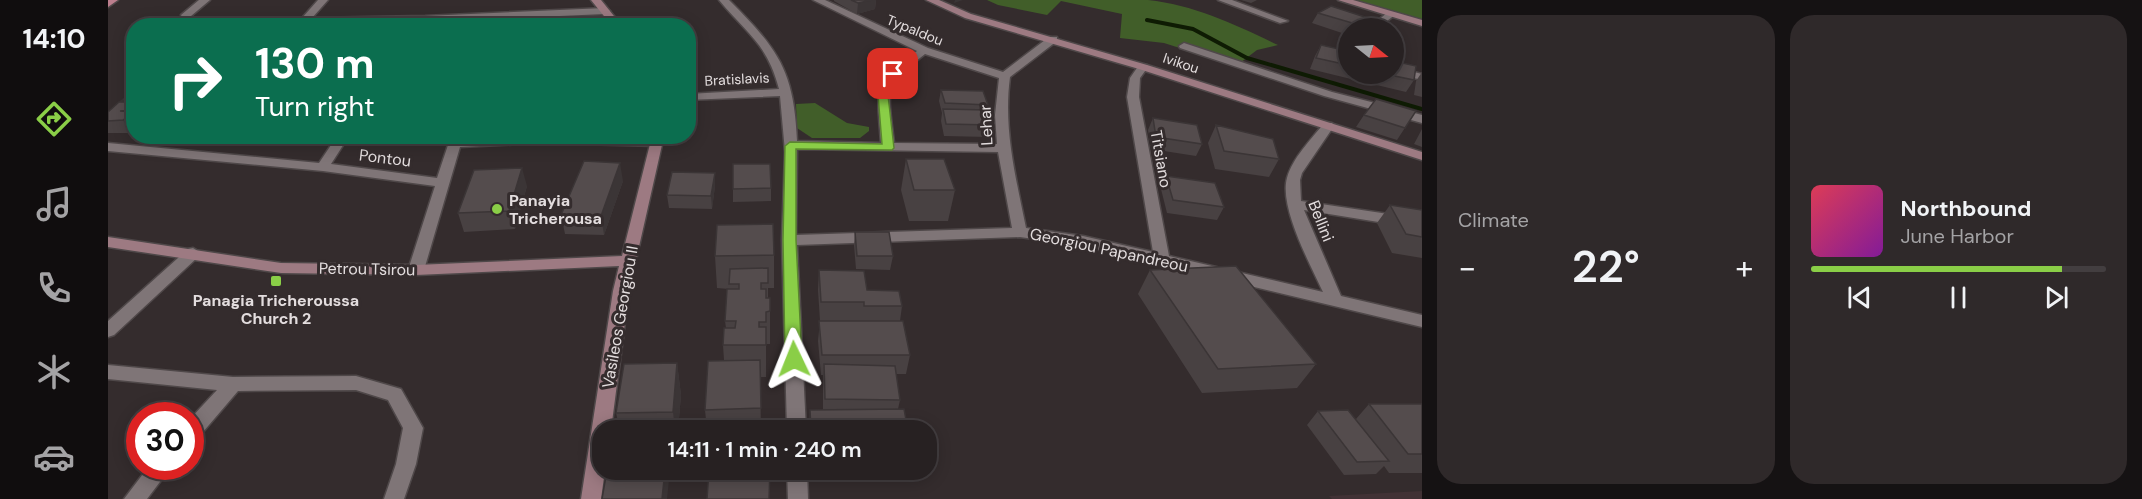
<!DOCTYPE html>
<meta charset="utf-8">
<style>
:root{--surface:#272122;--page:#2f292a;--text:#f1f3f6;--muted:#a4a3a5;--line:#433e40;--accent:#8ace47}
body{margin:0;font-family:"DM Sans",sans-serif;background:var(--page);color:var(--text);height:100vh;display:flex;flex-direction:column;font-size:22px;white-space:nowrap}
*{box-sizing:border-box;margin:0}
p{font-size:20px;color:var(--muted)}
.icon{flex:none;width:33px;height:33px;fill:none;stroke:currentColor;stroke-width:2;stroke-linecap:round;stroke-linejoin:round}
.map{position:relative;flex:1;overflow:hidden}
.panel{display:flex;flex-direction:column;gap:15px;padding:15px;background:#151213;width:720px}
.panel>*{flex:none}
.guide{position:absolute;left:18px;top:18px;width:570px;height:126px;border-radius:24px;box-shadow:0 3px 15px #0003,0 0 0 2px var(--line);background:#0b6e4f;color:#fff;overflow:hidden}
.needle{width:39px;rotate:108deg}
.controls{position:absolute;left:1230px;top:18px;display:grid;gap:12px}
.controls a{display:grid;place-items:center;width:66px;height:66px;border-radius:50%;background:var(--surface);box-shadow:0 3px 15px #0003,0 0 0 2px var(--line);font-size:30px}
.speed{position:absolute;left:18px;top:402px;display:flex;gap:12px;font-size:30px;font-weight:700;text-align:center}
.speed>*{display:grid;place-content:center;width:78px;height:78px;border-radius:50%;background:var(--surface);box-shadow:0 3px 15px #0003,0 0 0 2px var(--line);line-height:1}
.speed .limit{border:9px solid #d22;background:#fff;color:#111}
.pin{position:absolute;display:grid;place-items:center;width:51px;height:51px;color:#fff;margin:-26px;border-radius:12px;box-shadow:0 3px 9px #0006}
.me{position:absolute;width:66px;margin:-33px;rotate:358deg;stroke-linejoin:round;filter:drop-shadow(0 0 4px #0008)}
.turn{display:flex;align-items:center;gap:21px;height:126px;padding:0 30px;font-size:27px}
.turn .icon{width:78px;height:78px;stroke-width:2.5}
.turn b{display:block;font-size:42px;line-height:51px}
.big{font-size:45px;font-weight:600;line-height:1.1}
.panel .tile{flex:1;display:flex;flex-direction:column;justify-content:center;gap:9px;min-width:0;padding:0 21px;border-radius:24px;background:var(--page)}
.song{display:flex;align-items:center;gap:18px}
.cover{width:72px;height:72px;border-radius:9px;background:linear-gradient(135deg,hsl(350 70% 55%),hsl(290 70% 35%))}
.played{height:6px;border-radius:3px;background:linear-gradient(90deg,var(--accent) 85%,var(--line) 85%)}
.keys{display:flex;justify-content:space-around;direction:ltr}
.heat{display:flex;justify-content:space-between;align-items:center;font-size:33px;direction:ltr}
.panel .tiles{flex:1;display:grid;gap:15px;grid-template-columns:repeat(2,1fr)}
.trip{position:absolute;left:484px;top:420px;width:345px;height:60px;border-radius:24px;background:var(--surface);box-shadow:0 3px 15px #0003,0 0 0 2px var(--line);font-weight:600;line-height:60px;text-align:center}
main{display:flex;flex:1;min-height:0}
.dock{display:flex;flex-direction:column;width:108px;justify-content:space-around;align-items:center;background:#100d0e;color:var(--muted)}
.dock .icon{width:42px;height:42px}
.dock .active{color:var(--accent)}
.dock b{font-size:27px;color:var(--text)}
.map>svg:first-child{display:block}
.built{fill:#413235}
.green{fill:#415e29}
.lines{fill:none;stroke-linecap:round;stroke-linejoin:round}
.stream{stroke:#0e1b03;stroke-width:4}
.street-casing{stroke:#4f4849;stroke-width:3}
.secondary-casing{stroke:#4f4849;stroke-width:3}
.primary-casing{stroke:#4f4849;stroke-width:3}
.street{fill:#7f7577;fill-rule:evenodd}
.secondary{fill:#9d7a82;fill-rule:evenodd}
.primary{fill:#bc7e8d;fill-rule:evenodd}
.wall{fill:#484142}
.shaded-wall{fill:#3b3536}
.building{fill:#544c4d;stroke:#3b3536;stroke-width:1.5}
.route{fill:#8ace47;stroke:#5a862e;stroke-width:1.5}
.poi-dot{fill:#8ace47;stroke:#342c2d;stroke-width:2}
.labels{text-anchor:middle;dominant-baseline:central;stroke-width:6;stroke-linejoin:round;paint-order:stroke}
.far-street-label{font-size:14px;fill:#e3ddde;stroke:#342c2d}
.street-label{font-size:16px;fill:#e3ddde;stroke:#342c2d}
.poi-label{font-size:16px;font-weight:bold;fill:#e3ddde;stroke:#342c2d;text-anchor:start}
</style>
<main>
<nav class="dock">
<b>14:10</b>
<svg class="icon active" aria-label="directions" viewBox="0 0 24 24"><path d="M12 3l9 9-9 9-9-9zM9 14v-3h6M13 9l2 2-2 2"/></svg>
<svg class="icon" aria-label="music" viewBox="0 0 24 24"><path d="M9 18V5l10-2v13"/><circle cx="6" cy="18" r="3"/><circle cx="16" cy="16" r="3"/></svg>
<svg class="icon" aria-label="phone" viewBox="0 0 24 24"><path d="M5 4h4l2 5-3 2q2 4 5 5l2-3 5 2v4C11 20 4 13 5 4z"/></svg>
<svg class="icon" aria-label="climate" viewBox="0 0 24 24"><path d="M12 3v18M4 7l16 10M4 17L20 7"/></svg>
<svg class="icon" aria-label="car" viewBox="0 0 24 24"><path d="M5 17H2v-5l4-1 3-4h7l3 4 3 1v5h-3M9 17h6M6 11h13"/><circle cx="7" cy="17" r="2"/><circle cx="17" cy="17" r="2"/></svg>
</nav>
<div class="map">
<svg width="1314" height="499" viewBox="0 0 1314 499">
<rect width="100%" height="100%" fill="#342c2d"/>
<path class="built" d="M1314,491V499H1224L1221,496Z"/>
<path class="green" d="M879,0H1040C1087,5 1128,25 1170,45L1149,50L1128,66L1056,43L1012,38L1014,14L953,1L939,15L890,5Z
M1248,0H1314V19Z
M707,103L739,123L761,127V131L752,138H704L689,128L688,104Z"/>
<g class="lines">
<path class="stream" d="M1039,20L1085,29L1139,58L1314,109"/>
<g class="street-casing">
<path id="street" d="M91,0H102L83,16L84,19L194,18L210,0H220L204,18L317,16L497,8L502,11L497,14L317,22L110,26L77,23L73,15Z
M611,0H621C670,49 686,70 689,141L773,143C769,88 764,85 809,51L705,0H717L820,48L895,72L941,37H949V41L902,77C895,129 908,178 918,228L975,236L1045,252L1019,97L1022,78L1031,65H1039L1040,67L1032,78L1031,97L1061,256L1215,292C1202,264 1171,207 1179,178C1185,157 1203,140 1216,123H1224L1226,126L1194,173L1192,180L1193,201L1314,219V229L1196,210L1233,296L1314,315V327L975,246L912,237L689,245L698,430H679L674,240L677,152L672,96L580,100V94L671,89C659,43 639,34 611,0ZM817,54L891,78L887,115L889,144L786,143C780,90 774,88 817,54ZM689,149L890,152L904,228L688,235Z
M1110,0H1124L1180,21L1172,23Z
M1280,12L1288,14L1270,28H1261Z
M1076,43L1224,92L1314,115V123L1216,96L1072,48L1071,46Z
M1286,67L1314,74V80L1286,73Z
M229,136H241L223,164L329,178L343,136H355L354,139L408,136L550,138L556,142L550,146L435,143L352,147L316,270L308,275L300,270L327,186L215,171L0,151V143L211,163Z
M85,248L93,253L90,257L6,335L0,337V321L80,249Z
M0,365L125,377L248,376L293,389L315,428L308,464L296,499H276L288,464L295,428L280,400L248,390L130,391L89,439L82,441V419L109,390L0,379Z
M41,466H64L39,499H16Z
M679,470H699L700,499H680Z"/>
</g>
<g class="secondary-casing">
<path id="secondary" d="M483,0H493L514,26H504Z
M818,0H831L863,14L1039,65L1314,152V160L1031,69L857,18Z
M1230,0H1245L1314,20V26Z
M544,136H556L521,291L503,430H495V470H497L493,499H473L505,291L511,266L308,275L173,273L0,247V237L173,263L308,265L514,256Z"/>
</g>
<g class="primary-casing">
<path id="primary" d="M0,0H10L0,7Z"/>
</g>
<use href="#street" class="street"/>
<use href="#secondary" class="secondary"/>
<use href="#primary" class="primary"/>
</g>
<path class="wall" d="M726,0H768L767,9L749,14L726,1Z
M1133,0H1149L1143,3Z
M1210,13L1263,19L1257,28H1240V35L1204,23Z
M1213,45L1240,51V74H1246L1243,79L1202,69L1207,56Z
M1314,72V97L1306,95L1308,81Z
M1257,74H1286L1306,80L1298,92L1256,82Z
M833,90L880,105L879,111L883,125L881,137L836,136L833,121L834,113L831,101Z
M26,92V131L23,133H0V112L14,102L13,101Z
M1308,111L1289,140L1248,127L1256,115Z
M1045,118L1094,144L1088,156L1043,149L1040,130Z
M1108,125L1171,159L1161,177L1107,169L1100,143Z
M1314,129V147L1306,144Z
M798,159L847,190L840,221H801L793,190Z
M1058,176L1116,207L1109,220L1059,213L1053,189Z
M515,181L496,235L457,234L453,215Z
M419,186L407,229L356,232L350,213Z
M607,186L604,209L561,208L559,195Z
M663,188V201L625,202V189Z
M1282,205L1314,210V258L1284,253L1269,223Z
M747,232L785,256L782,270L748,269L746,245Z
M666,255V288H660V298H662V344H658V377H652L653,430H599L597,410L616,360L615,345L618,328L617,321L621,289L609,288L607,256Z
M711,270L794,306L792,321L802,355L798,374H788L792,400L790,409L800,430H701L702,410H715V375H713L710,341L712,321L710,290Z
M1042,270L1208,364L1189,388L1094,393L1030,294Z
M569,363L573,395L570,430H512L508,413Z
M1261,404H1314V473H1281L1276,466L1268,474L1236,475L1199,425L1210,411L1248,419Z
M703,470H800L799,472L703,473Z"/>
<path class="shaded-wall" d="M764,0H768L767,9L749,14L750,3Z
M847,0H855L846,3Z
M1263,19L1257,28H1249L1251,25Z
M26,112V131L23,133L15,120Z
M512,163L515,181L496,235L493,216Z
M414,168L419,186L407,229L401,211Z
M607,173V186L604,209L603,196Z
M569,363L573,395L570,430H567L565,412Z
M557,470H562L559,499H554Z"/>
<path class="building" d="M743,0H764L750,3Z
M1223,6L1263,19L1251,25L1210,13Z
M1213,45L1240,51V65L1208,58Z
M1286,61L1308,66L1306,80L1277,74H1286Z
M833,90L875,91L880,105L837,103Z
M24,92H26V100L13,101Z
M1268,99L1308,111L1297,128L1256,115Z
M11,102H26V110L12,111L26,112L15,120L0,121V112Z
M835,109L879,110L883,125L838,124Z
M1045,118L1089,125L1094,144L1048,137Z
M1108,125L1165,139L1171,159L1116,151Z
M798,159H836L847,190H806Z
M476,161L512,163L493,216L453,215Z
M625,164H662L663,188L625,189Z
M414,168L401,211L350,213L366,170Z
M564,172L607,173L603,196L559,195Z
M1058,176L1107,183L1116,207L1065,200Z
M1282,205L1314,210V237L1298,234Z
M665,224L666,255L607,256L609,225Z
M747,232H781L785,256H749Z
M1128,266L1208,364L1110,369L1042,270Z
M660,268V283H653V289H658V298H662V311L658,312V322H651V327H658V345H615L616,328H627L628,321H617L619,289H631V284H621L622,269Z
M711,270L756,271L759,290L791,291L794,306H756V302H713Z
M711,321H795L802,355H714Z
M652,360L653,408L597,410L600,361Z
M569,363L565,412L508,413L516,364Z
M716,364L787,366L792,400L717,399Z
M1261,404H1314V454H1300Z
M796,409L800,430H703L702,410Z
M1240,410L1281,461L1249,462L1210,411Z
M499,470H557L554,499H494Z
M601,470H662L661,499H599Z"/>
<path class="route" d="M781,71L790,74L780,95L786,148L784,150L688,149V240L694,359L691,363L686,365L680,363L677,359L675,240L677,146L682,142L774,144L770,95Z"/>
<g class="poi-dot">
<circle cx="389" cy="209" r="6"/>
<rect x="162" y="275" width="12" height="12" rx="3"/>
</g>
<g class="labels">
<g class="far-street-label">
<text transform="translate(807 30) rotate(22)">Typaldou</text>
<text transform="translate(1073 63) rotate(18)">Ivikou</text>
<text transform="translate(629 79) rotate(-3)">Bratislavis</text>
</g>
<g class="street-label">
<text transform="translate(878 125) rotate(-93)">Lehar</text>
<text transform="translate(277 158) rotate(7)">Pontou</text>
<text transform="translate(1053 159) rotate(80)">Titsiano</text>
<text transform="translate(1213 221) rotate(68)">Bellini</text>
<text transform="translate(1001 250) rotate(12)">Georgiou Papandreou</text>
<text transform="translate(259 269) rotate(1)">Petrou Tsirou</text>
<text transform="translate(512 317) rotate(-80)">Vasileos Georgiou II</text>
</g>
<g class="poi-label">
<text x="401" y="200">Panayia<tspan x="401" dy="18">Tricherousa</tspan></text>
<text x="168" y="300" text-anchor="middle">Panagia Tricheroussa<tspan x="168" dy="18">Church 2</tspan></text>
</g>
</g>
</svg>
<div class="controls">
<a><svg class="needle" viewBox="-14 -14 28 28"><path d="M0-13l5 13h-10z" fill="#e53935"/><path d="M0 13l5-13h-10z" fill="#a4a3a5"/></svg></a>
</div>
<div class="speed"><div class="limit">30</div></div>
<div class="pin" style="left:785px;top:74px;background:#d93025"><svg class="icon" aria-label="arrive" viewBox="0 0 24 24"><path d="M6 21V4h12l-3 4 3 4H6"/></svg></div>
<svg class="me" style="left:686px;top:359px" viewBox="-20 -20 40 40"><path d="M0-17L14 15 0 8-14 15z" fill="#8ace47" stroke="#fff" stroke-width="4"/></svg>
<div class="trip">14:11 · 1 min · 240 m</div>
<div class="guide">
<div class="turn"><svg class="icon" aria-label="right" viewBox="0 0 24 24"><path d="M7 20v-9h11M14 6l5 5-5 5"/></svg><div><b>130 m</b>Turn right</div></div>
</div>
</div>
<section class="panel">
<div class="tiles">
<div class="tile"><p>Climate</p>
<div class="heat"><a>−</a><b class="big">22°</b><a>+</a></div>
</div>
<div class="tile">
<div class="song"><i class="cover"></i><div><b>Northbound</b><p>June Harbor</p></div></div>
<div class="played"></div>
<div class="keys"><svg class="icon" aria-label="previous" viewBox="0 0 24 24"><path d="M18 5L8 12l10 7zM5 5v14"/></svg><svg class="icon" aria-label="pause" viewBox="0 0 24 24"><path d="M8 5v14M16 5v14"/></svg><svg class="icon" aria-label="next" viewBox="0 0 24 24"><path d="M6 5l10 7-10 7zM19 5v14"/></svg></div>
</div>
</div>
</section>
</main>
